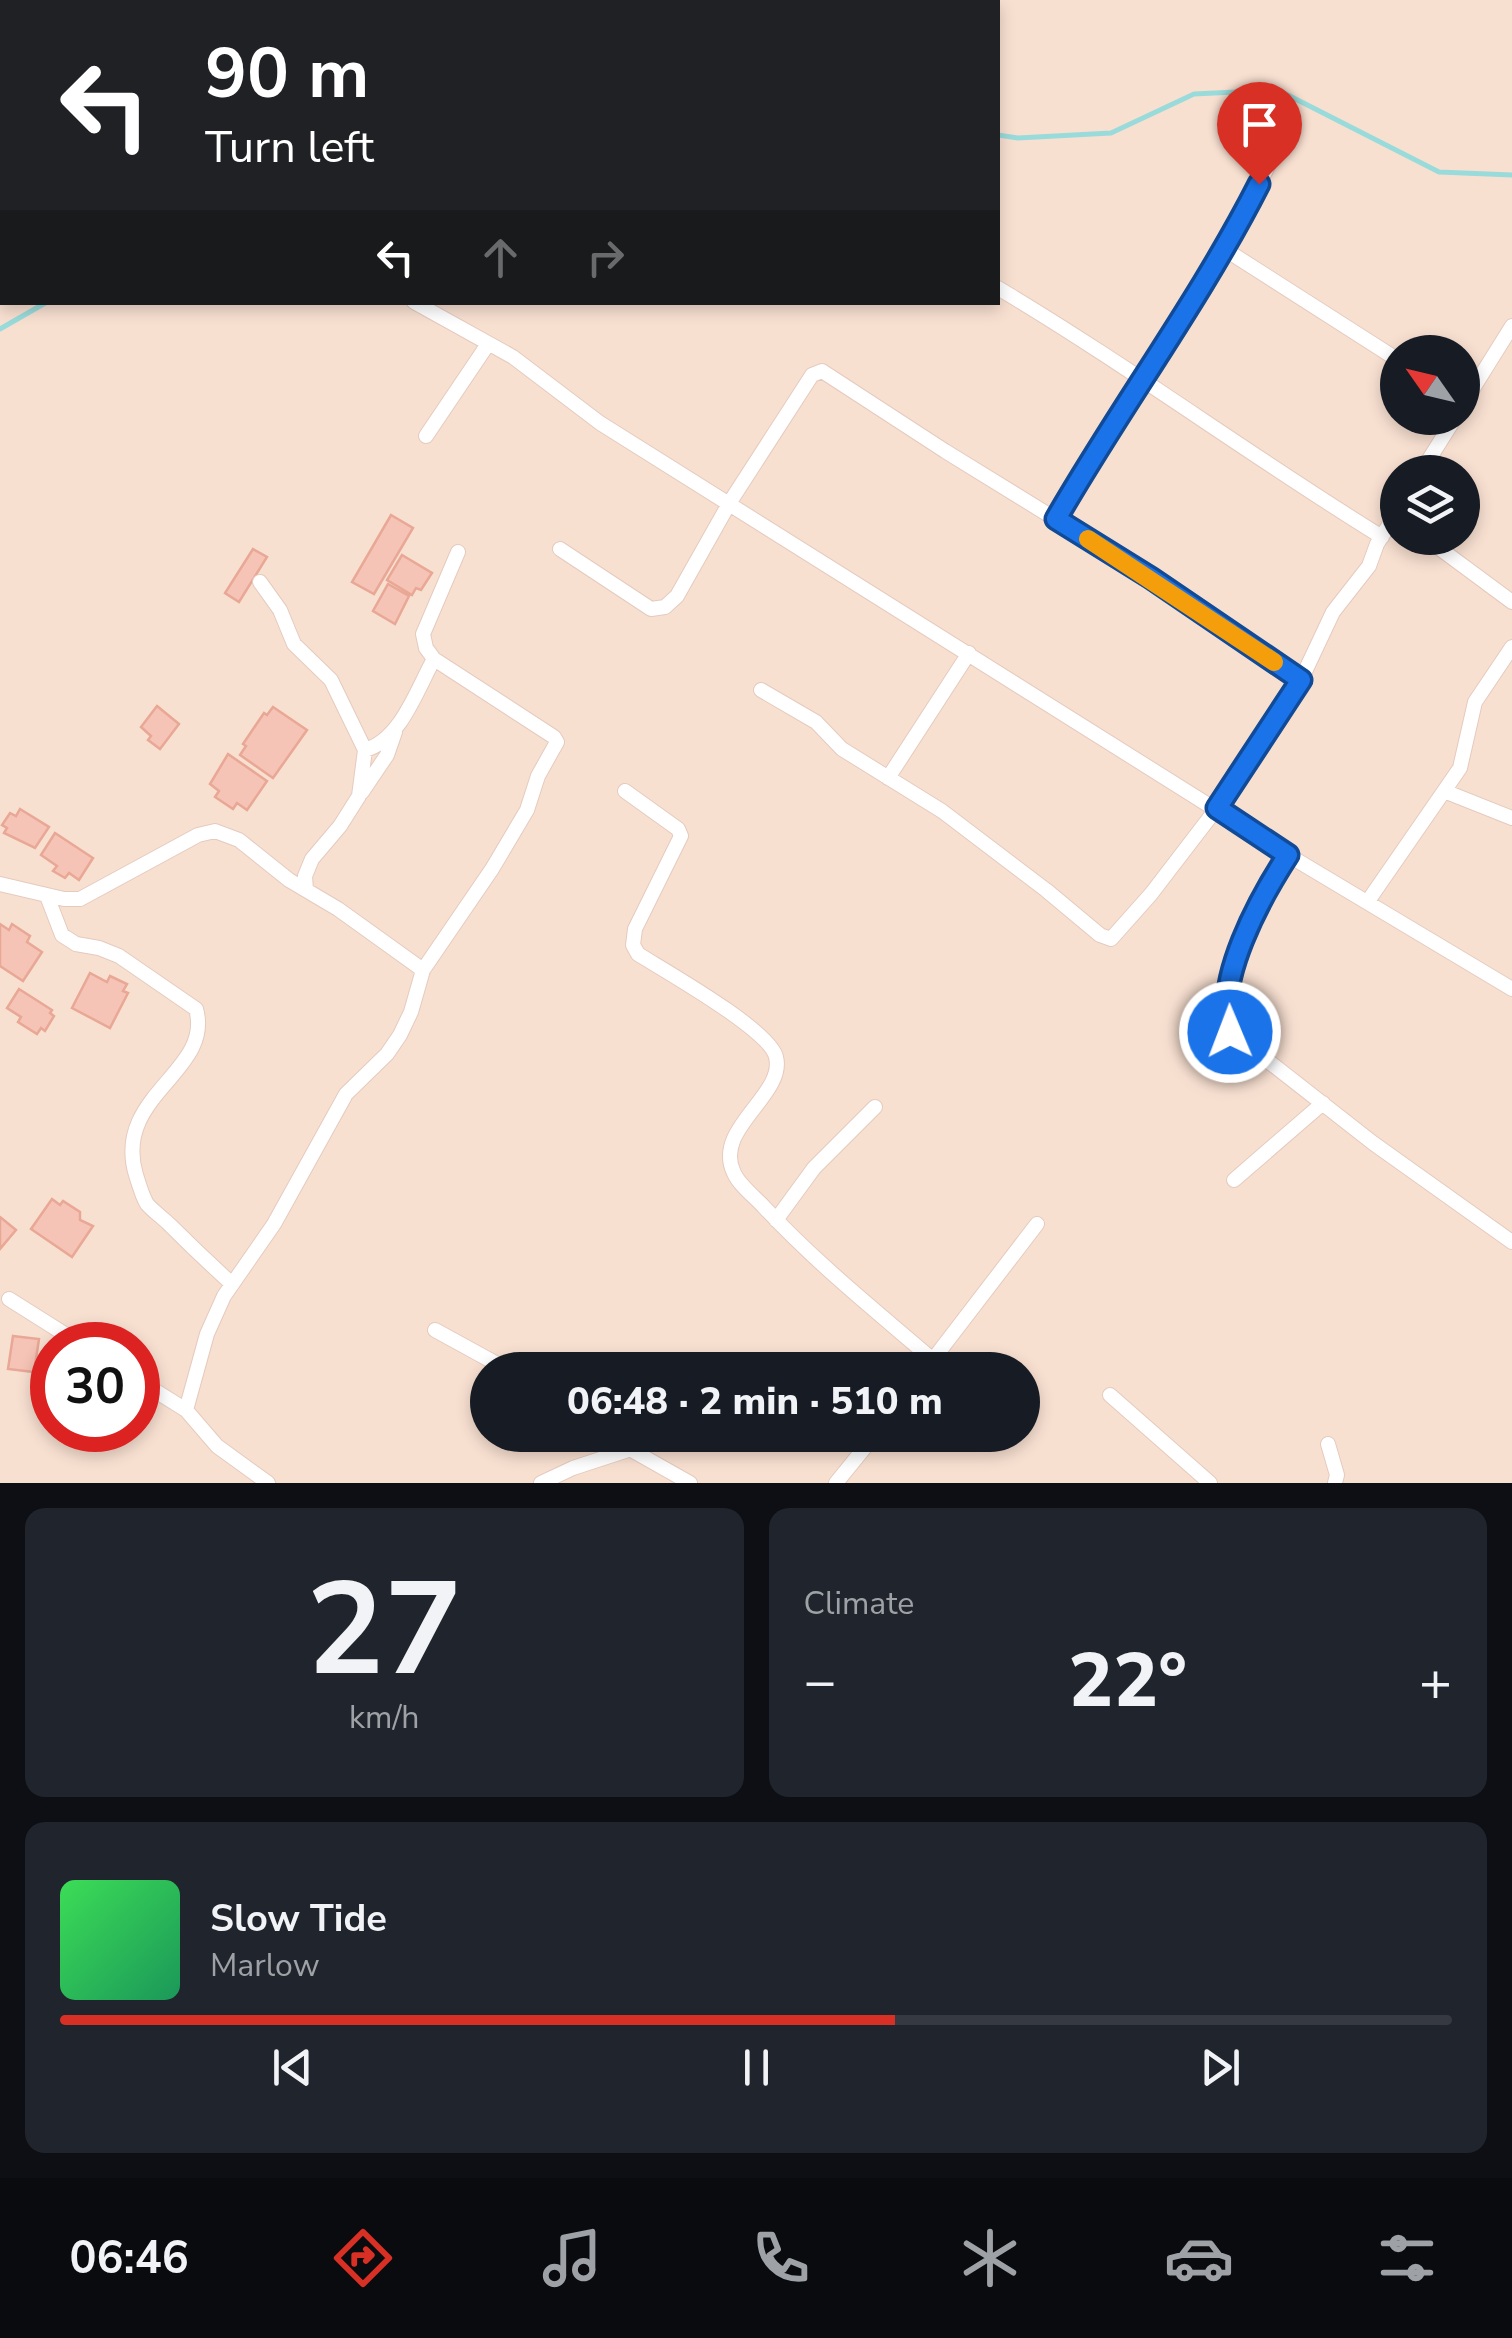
<!DOCTYPE html>
<meta charset="utf-8">
<style>
:root{--surface:#171b24;--page:#20242c;--text:#f1f3f6;--muted:#9ea1a6;--line:#363941;--accent:#d93025}
body{margin:0;font-family:"Nunito Sans",sans-serif;background:var(--page);color:var(--text);height:100vh;display:flex;flex-direction:column;font-size:38px;white-space:nowrap}
*{box-sizing:border-box;margin:0}
p{font-size:32px;color:var(--muted)}
.icon{flex:none;width:55px;height:55px;fill:none;stroke:currentColor;stroke-width:2;stroke-linecap:round;stroke-linejoin:round}
.map{position:relative;height:1483px;overflow:hidden}
.side{display:flex;flex-direction:column;gap:25px;padding:25px;background:#0d0f14;flex:1}
.side>*{flex:none}
.banner{position:absolute;left:0px;top:0px;width:1000px;height:305px;box-shadow:0 5px 15px #0003;background:#202124;color:#fff;overflow:hidden}
.needle{width:65px;rotate:304deg}
.controls{position:absolute;left:1380px;top:335px;display:grid;gap:20px}
.controls a{display:grid;place-items:center;width:100px;height:100px;border-radius:50%;background:var(--surface);box-shadow:0 5px 15px #0003;font-size:50px}
.speed{position:absolute;left:30px;top:1322px;display:flex;gap:20px;font-size:50px;font-weight:700;text-align:center}
.speed>*{display:grid;place-content:center;width:130px;height:130px;border-radius:50%;background:var(--surface);box-shadow:0 5px 15px #0003;line-height:1}
.speed .limit{border:15px solid #d22;background:#fff;color:#111}
.pin{position:absolute;display:grid;place-items:center;width:85px;height:85px;color:#fff;margin:-102px -42px;border-radius:50% 50% 50% 0;rotate:-45deg;box-shadow:0 0 10px #0007}
.pin .icon{rotate:45deg}
.me{position:absolute;width:110px;margin:-55px;rotate:359deg;stroke-linejoin:round;filter:drop-shadow(0 0 8px #0008)}
.turn{display:flex;align-items:center;gap:35px;height:210px;padding:0 40px;font-size:45px}
.turn .icon{width:130px;height:130px;stroke-width:2.5}
.turn b{display:block;font-size:70px;line-height:85px}
.lanes{display:flex;align-items:center;height:95px;padding:0 40px;background:#0003;justify-content:center;gap:50px;direction:ltr}
.lanes .off{opacity:.35}
.big{font-size:75px;font-weight:800;line-height:1.1}
.side .tile{flex:1;display:flex;flex-direction:column;justify-content:center;gap:15px;min-width:0;padding:0 35px;border-radius:20px;background:var(--page)}
.side .dial{align-items:center;gap:0}
.dial b{font-size:130px;line-height:1}
.song{display:flex;align-items:center;gap:30px}
.cover{width:120px;height:120px;border-radius:15px;background:linear-gradient(135deg,hsl(130 70% 55%),hsl(150 70% 35%))}
.played{height:10px;border-radius:5px;background:linear-gradient(90deg,var(--accent) 60%,var(--line) 60%)}
.keys{display:flex;justify-content:space-around;direction:ltr}
.heat{display:flex;justify-content:space-between;align-items:center;font-size:55px;direction:ltr}
.side .tiles{flex:1;display:grid;gap:25px;grid-template-columns:1fr 1fr}
.tile:last-child{grid-column:span 2}
.trip{position:absolute;left:470px;top:1352px;width:570px;height:100px;border-radius:50px;background:var(--surface);box-shadow:0 5px 15px #0003;font-weight:800;line-height:100px;text-align:center}
.menu{display:flex;height:160px;justify-content:space-around;align-items:center;background:#090b0e;color:var(--muted)}
.menu .icon{width:70px;height:70px}
.menu .selected{color:var(--accent)}
.menu b{font-size:45px;color:var(--text)}
.map>svg:first-child{display:block}
.residential{fill:#f8e0d1;fill-rule:evenodd}
.lines{fill:none;stroke-linecap:round;stroke-linejoin:round}
.stream{stroke:#99dbda;stroke-width:5}
.building{fill:#f5c4b6;stroke:#e9a795;stroke-width:2.5}
.minor-casing{stroke:#e5cabe;stroke-width:16}
.minor{stroke:#fff;stroke-width:14}
.route-casing{stroke:#114b97;stroke-width:25}
.route{stroke:#1a73e8;stroke-width:18}
.slow{stroke:#f59e0b;stroke-width:18}
</style>
<div class="map">
<svg width="1512" height="1483" viewBox="0 0 1512 1483">
<rect width="100%" height="100%" fill="#feede0"/>
<path class="residential" d="M0,0H1512V1483H0ZM2,2H998V302H2ZM1398,352H1462V418H1398ZM1398,472H1462V538H1398ZM52,1345H138V1430H52ZM488,1370H1022V1435H488Z"/>
<g class="lines">
<path class="stream" d="M489,2L491,0
M998,135L1018,138L1111,133L1194,94L1278,90L1439,172L1512,175
M0,329L47,302"/>
</g>
<path class="building" d="M391,515L413,528L374,594L352,582Z
M253,549L267,557L239,602L225,593Z
M402,555L432,573L421,590L416,588L412,595L387,580Z
M388,584L409,596L395,624L373,611Z
M157,706L179,724L160,749L148,740L151,736L141,727Z
M273,707L307,730L273,778L240,755L246,746L243,744L264,713L267,715Z
M228,754L267,781L247,810L237,803L233,809L215,797L219,791L210,784Z
M20,809L49,827L35,848L4,833L7,828L2,825L10,813L16,816Z
M55,833L93,858L79,880L69,873L65,878L53,871L57,866L41,855Z
M0,924L9,930L12,924L30,936L27,942L42,952L23,981L0,966Z
M90,973L107,982L110,976L127,984L123,991L128,993L110,1028L72,1008Z
M19,989L52,1010L50,1013L54,1016L45,1031L41,1028L37,1034L18,1022L21,1017L7,1008Z
M52,1199L60,1205L63,1201L80,1212V1220L93,1226L72,1257L31,1229Z
M0,1217L16,1230L0,1249Z
M13,1336L39,1339L34,1372L8,1369Z"/>
<g class="lines">
<g class="minor-casing">
<path id="minor" d="M1226,250L1398,360
M998,288C1129,366 1252,457 1382,537
M414,302L513,357L600,423L1288,855L1512,989
M1462,406L1512,326
M426,436L488,344
M1421,472L1455,418
M1057,519L1088,462L1226,250L1276,150
M1420,538L1431,542L1512,602
M560,549L651,609L665,607L677,596L730,502L812,375L822,371L945,451L1151,578L1301,680
M260,582L280,610L294,644L331,680L365,750L359,796L340,826L312,859L305,876L306,890
M761,690L816,722L842,749L942,811L1046,890L1100,935L1111,939L1151,894L1217,808L1301,680L1333,612L1369,566L1377,544L1398,511
M365,750C401,740 417,689 434,659L426,648L423,634L458,552
M888,778L969,653
M625,791L678,829L681,836L635,929L633,945L638,954C665,971 770,1030 776,1057C786,1095 712,1129 734,1173C739,1185 755,1197 764,1207C816,1263 875,1310 933,1360
M1444,791L1512,818
M362,792L387,755L395,732
M1288,855C1260,898 1214,981 1231,1032L1373,1143L1512,1242
M0,884L64,899H80L198,835L215,831L239,840L289,880L338,909L423,970
M47,896L62,935L76,944L99,948L119,956L196,1009C214,1072 112,1095 136,1175C139,1184 142,1196 147,1204C153,1211 163,1218 170,1225C190,1245 211,1265 232,1284
M1368,901L1460,768L1475,702L1512,647
M1234,1180L1323,1103
M776,1220L814,1168L875,1107
M9,1299L82,1345
M435,1330L508,1370
M925,1370L1037,1224
M138,1380L186,1410
M1110,1395L1210,1483
M605,1435L690,1483
M1328,1444L1337,1475L1335,1483
M268,1483L217,1446L186,1410L207,1334L224,1296L274,1224L346,1094L387,1054L400,1035L411,1012L423,970L492,869L527,810L538,776L557,742L554,737L434,659
M541,1483L573,1468L628,1450
M836,1483L875,1435"/>
</g>
<use href="#minor" class="minor"/>
</g>
<g class="lines">
<g class="route-casing">
<path id="route" d="M1230,1032C1214,981 1260,898 1288,855L1217,808L1301,680L1151,578L1056,519C1121,406 1200,300 1259,184"/>
</g>
<use href="#route" class="route"/>
<path class="slow" d="M1088,539L1274,662"/>
</g>
</svg>
<div class="controls">
<a><svg class="needle" viewBox="-14 -14 28 28"><path d="M0-13l5 13h-10z" fill="#e53935"/><path d="M0 13l5-13h-10z" fill="#9ea1a6"/></svg></a>
<a><svg class="icon" aria-label="layers" viewBox="0 0 24 24"><path d="M12 4l9 5-9 5-9-5zM3 14l9 5 9-5"/></svg></a>
</div>
<div class="speed"><div class="limit">30</div></div>
<div class="pin" style="left:1259px;top:184px;background:#d93025"><svg class="icon" aria-label="arrive" viewBox="0 0 24 24"><path d="M6 21V4h12l-3 4 3 4H6"/></svg></div>
<svg class="me" style="left:1230px;top:1032px" viewBox="-20 -20 40 40"><circle r="17" fill="#1a73e8" stroke="#fff" stroke-width="3"/><path d="M0-11L8 9 0 5-8 9z" fill="#fff"/></svg>
<div class="trip">06:48 · 2 min · 510 m</div>
<div class="banner">
<div class="turn"><svg class="icon" aria-label="left" viewBox="0 0 24 24"><path d="M17 20v-9H6M10 6l-5 5 5 5"/></svg><div><b>90 m</b>Turn left</div></div>
<div class="lanes"><svg class="icon" aria-label="left" viewBox="0 0 24 24"><path d="M17 20v-9H6M10 6l-5 5 5 5"/></svg><svg class="icon off" aria-label="ahead" viewBox="0 0 24 24"><path d="M12 20V5M6 11l6-6 6 6"/></svg><svg class="icon off" aria-label="right" viewBox="0 0 24 24"><path d="M7 20v-9h11M14 6l5 5-5 5"/></svg></div>
</div>
</div>
<section class="side">
<div class="tiles">
<div class="tile dial"><b>27</b><p>km/h</p></div>
<div class="tile"><p>Climate</p>
<div class="heat"><a>−</a><b class="big">22°</b><a>+</a></div>
</div>
<div class="tile">
<div class="song"><i class="cover"></i><div><b>Slow Tide</b><p>Marlow</p></div></div>
<div class="played"></div>
<div class="keys"><svg class="icon" aria-label="previous" viewBox="0 0 24 24"><path d="M18 5L8 12l10 7zM5 5v14"/></svg><svg class="icon" aria-label="pause" viewBox="0 0 24 24"><path d="M8 5v14M16 5v14"/></svg><svg class="icon" aria-label="next" viewBox="0 0 24 24"><path d="M6 5l10 7-10 7zM19 5v14"/></svg></div>
</div>
</div>
</section>
<nav class="menu">
<b>06:46</b>
<svg class="icon selected" aria-label="directions" viewBox="0 0 24 24"><path d="M12 3l9 9-9 9-9-9zM9 14v-3h6M13 9l2 2-2 2"/></svg>
<svg class="icon" aria-label="music" viewBox="0 0 24 24"><path d="M9 18V5l10-2v13"/><circle cx="6" cy="18" r="3"/><circle cx="16" cy="16" r="3"/></svg>
<svg class="icon" aria-label="phone" viewBox="0 0 24 24"><path d="M5 4h4l2 5-3 2q2 4 5 5l2-3 5 2v4C11 20 4 13 5 4z"/></svg>
<svg class="icon" aria-label="climate" viewBox="0 0 24 24"><path d="M12 3v18M4 7l16 10M4 17L20 7"/></svg>
<svg class="icon" aria-label="car" viewBox="0 0 24 24"><path d="M5 17H2v-5l4-1 3-4h7l3 4 3 1v5h-3M9 17h6M6 11h13"/><circle cx="7" cy="17" r="2"/><circle cx="17" cy="17" r="2"/></svg>
<svg class="icon" aria-label="filters" viewBox="0 0 24 24"><path d="M4 7h16M4 17h16"/><circle cx="9" cy="7" r="2"/><circle cx="15" cy="17" r="2"/></svg>
</nav>
